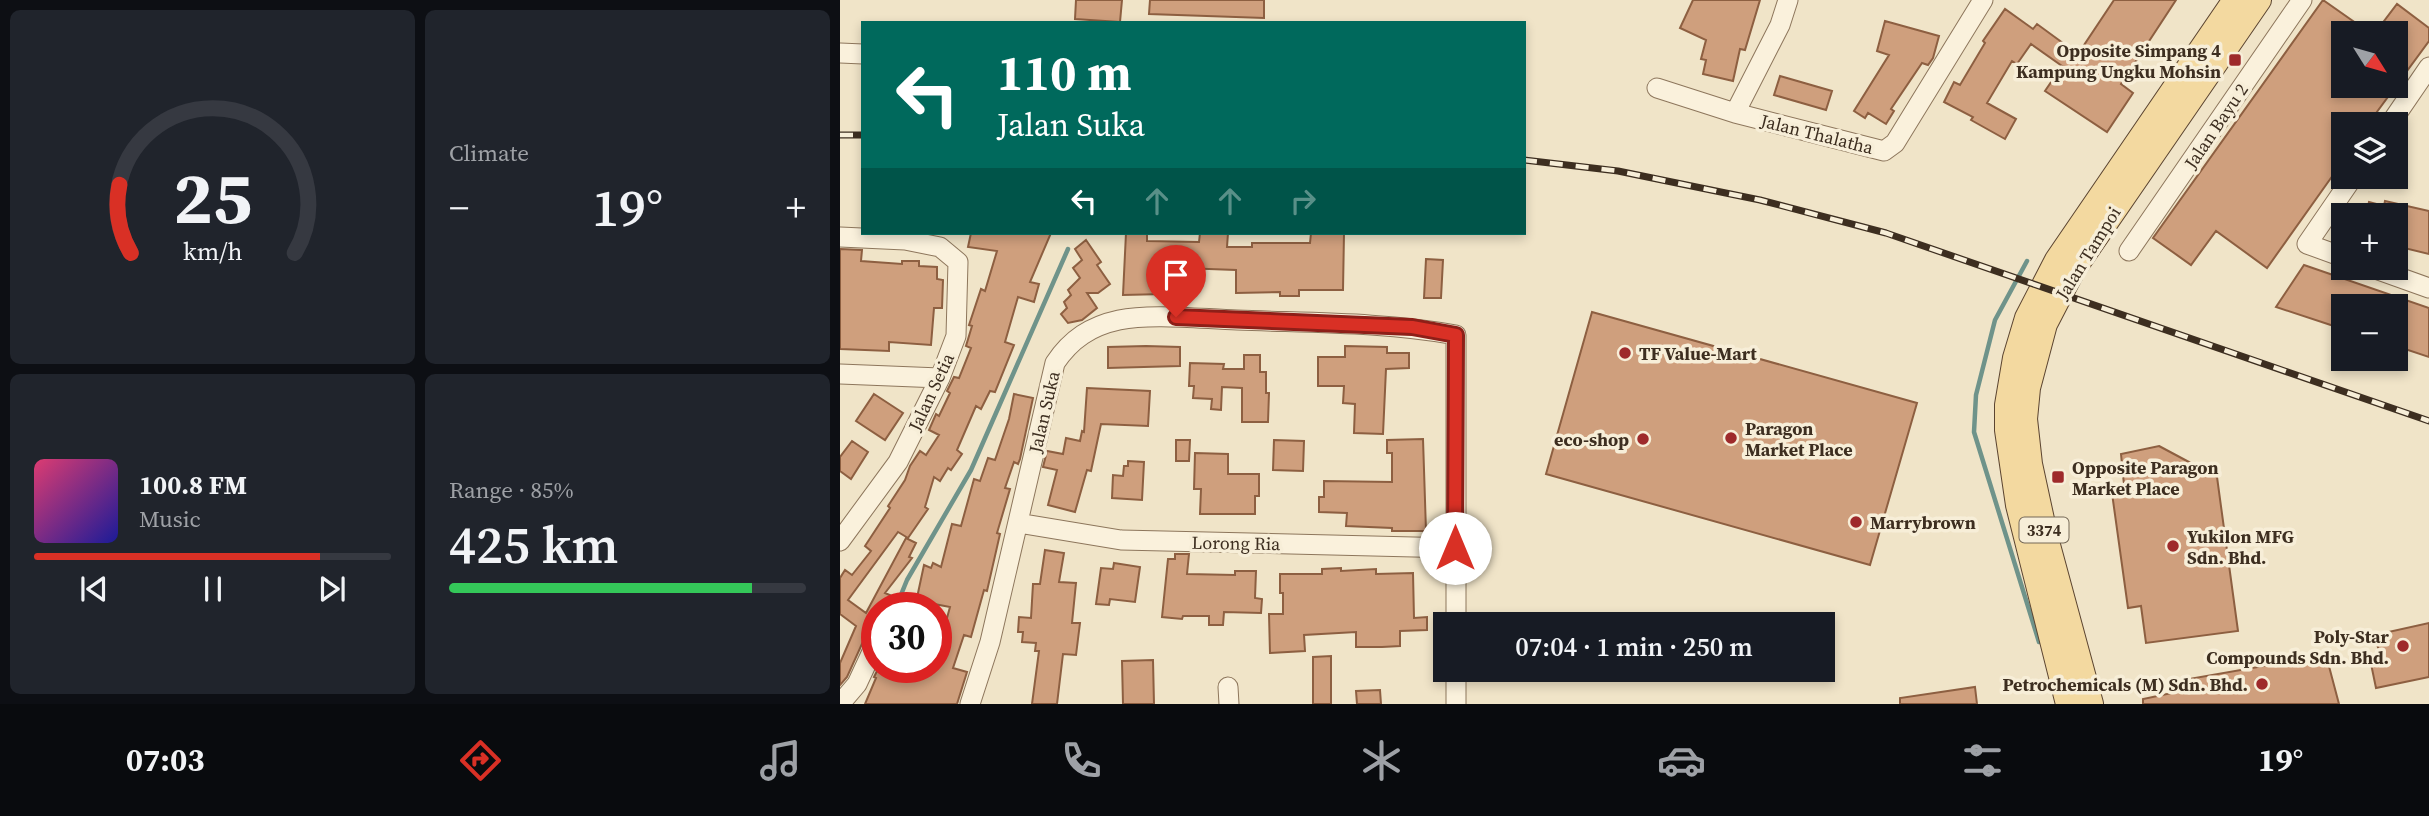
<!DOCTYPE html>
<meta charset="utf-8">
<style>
:root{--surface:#171b24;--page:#20242c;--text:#f1f3f6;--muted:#9ea1a6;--line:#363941;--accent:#d93025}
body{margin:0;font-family:"Source Serif 4",serif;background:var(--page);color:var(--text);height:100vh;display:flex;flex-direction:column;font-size:26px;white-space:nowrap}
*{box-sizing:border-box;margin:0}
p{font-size:23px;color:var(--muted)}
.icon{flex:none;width:38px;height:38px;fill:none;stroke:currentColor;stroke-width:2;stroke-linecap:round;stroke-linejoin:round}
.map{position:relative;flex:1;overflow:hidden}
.side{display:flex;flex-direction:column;gap:10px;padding:10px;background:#0d0f14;width:840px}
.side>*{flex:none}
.hud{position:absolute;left:21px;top:21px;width:665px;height:214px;border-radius:0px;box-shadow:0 4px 10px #0003;background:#00695c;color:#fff;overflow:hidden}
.needle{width:46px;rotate:127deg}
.buttons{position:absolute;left:1491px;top:21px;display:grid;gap:14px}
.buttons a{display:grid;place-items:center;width:77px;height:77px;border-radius:0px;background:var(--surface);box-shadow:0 4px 10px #0003;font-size:35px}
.speed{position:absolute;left:21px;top:592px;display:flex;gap:14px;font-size:35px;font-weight:700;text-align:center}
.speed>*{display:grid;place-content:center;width:91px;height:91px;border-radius:50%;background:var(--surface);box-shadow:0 4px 10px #0003;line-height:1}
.speed .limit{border:10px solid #d22;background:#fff;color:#111}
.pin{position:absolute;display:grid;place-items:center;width:60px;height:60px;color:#fff;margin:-72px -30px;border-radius:50% 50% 50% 0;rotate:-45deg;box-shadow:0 0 7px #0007}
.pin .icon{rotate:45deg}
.me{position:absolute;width:77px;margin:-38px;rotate:0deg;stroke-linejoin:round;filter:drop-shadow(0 0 5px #0008)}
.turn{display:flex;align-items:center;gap:24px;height:147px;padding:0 21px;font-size:32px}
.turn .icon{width:91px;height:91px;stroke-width:2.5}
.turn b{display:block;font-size:49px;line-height:60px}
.lanes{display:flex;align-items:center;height:66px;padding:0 21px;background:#0003;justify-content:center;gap:35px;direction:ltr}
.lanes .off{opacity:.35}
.big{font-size:52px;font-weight:600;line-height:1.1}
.side .widget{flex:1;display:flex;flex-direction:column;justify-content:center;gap:10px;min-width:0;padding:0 24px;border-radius:10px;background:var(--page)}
.side .dial{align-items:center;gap:0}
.dial svg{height:182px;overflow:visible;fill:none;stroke:var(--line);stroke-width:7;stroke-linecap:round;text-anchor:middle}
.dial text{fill:var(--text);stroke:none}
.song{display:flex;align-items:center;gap:21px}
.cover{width:84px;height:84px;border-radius:10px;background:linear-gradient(135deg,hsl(340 70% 55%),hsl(240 70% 35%))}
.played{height:7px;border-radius:4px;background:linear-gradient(90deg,var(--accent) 80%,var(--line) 80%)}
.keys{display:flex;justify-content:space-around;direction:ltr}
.heat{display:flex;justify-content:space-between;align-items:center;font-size:38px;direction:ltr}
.charge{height:10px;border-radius:5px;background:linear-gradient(90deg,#34c759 85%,var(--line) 0)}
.side .tiles{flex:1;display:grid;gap:10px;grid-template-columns:repeat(2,1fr)}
.trip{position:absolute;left:593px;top:612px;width:402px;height:70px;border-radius:0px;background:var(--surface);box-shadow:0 4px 10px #0003;font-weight:600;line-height:70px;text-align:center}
.tab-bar{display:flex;height:112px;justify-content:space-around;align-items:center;background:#090b0e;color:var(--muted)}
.tab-bar .icon{width:49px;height:49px}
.tab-bar .active{color:var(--accent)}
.tab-bar b{font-size:32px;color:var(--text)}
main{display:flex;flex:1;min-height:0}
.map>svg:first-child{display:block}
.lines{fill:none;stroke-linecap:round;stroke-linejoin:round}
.stream{stroke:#6f938a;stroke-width:4.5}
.building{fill:#cf9f7d;stroke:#8d5f41;stroke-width:2}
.minor-casing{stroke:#8d765c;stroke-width:21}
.major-casing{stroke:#5b4430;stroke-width:26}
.minor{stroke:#faf1dc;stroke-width:19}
.major{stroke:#f3d9a0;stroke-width:24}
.rail-casing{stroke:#3d2e20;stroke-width:7}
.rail{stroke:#f7eed8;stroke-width:4.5;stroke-dasharray:13;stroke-linecap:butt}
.route-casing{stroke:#8d1f18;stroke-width:18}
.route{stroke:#d93025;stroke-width:12}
.poi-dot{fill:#9e2a2b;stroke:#f7eed8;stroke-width:2.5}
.labels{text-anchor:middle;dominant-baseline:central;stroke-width:7;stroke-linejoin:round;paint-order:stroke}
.shield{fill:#f7eed8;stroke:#756857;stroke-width:2}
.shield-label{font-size:16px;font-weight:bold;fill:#3d2e20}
.poi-label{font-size:18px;font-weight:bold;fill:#3d2e20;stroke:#f7eed8;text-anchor:start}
.street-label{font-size:18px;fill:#3d2e20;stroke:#f7eed8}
</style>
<main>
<section class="side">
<div class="tiles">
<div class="widget dial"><svg viewBox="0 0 100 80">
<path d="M14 69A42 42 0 1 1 86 69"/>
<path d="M14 69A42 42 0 0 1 9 39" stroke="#d93025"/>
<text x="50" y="56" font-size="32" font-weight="700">25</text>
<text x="50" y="72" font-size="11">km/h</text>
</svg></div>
<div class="widget"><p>Climate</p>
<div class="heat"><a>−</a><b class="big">19°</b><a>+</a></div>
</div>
<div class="widget">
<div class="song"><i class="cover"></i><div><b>100.8 FM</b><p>Music</p></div></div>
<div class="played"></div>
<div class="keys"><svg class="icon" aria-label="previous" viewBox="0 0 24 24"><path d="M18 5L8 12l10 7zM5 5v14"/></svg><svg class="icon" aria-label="pause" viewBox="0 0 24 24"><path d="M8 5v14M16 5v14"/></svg><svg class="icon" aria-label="next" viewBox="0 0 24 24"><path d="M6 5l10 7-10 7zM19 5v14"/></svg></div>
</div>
<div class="widget"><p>Range · 85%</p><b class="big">425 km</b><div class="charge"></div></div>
</div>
</section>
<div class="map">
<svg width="1589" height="704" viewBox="0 0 1589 704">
<rect width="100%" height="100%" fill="#f0e4c8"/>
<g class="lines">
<path class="stream" d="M1187,261L1155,320L1136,395L1134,432L1199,642
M56,607L67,580L131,470L228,249"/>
</g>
<path class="building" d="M236,0H282L280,22L235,19Z
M310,0H424V18L309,14Z
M853,0H920L905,50L900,49L893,81L863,74L866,60L861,59L866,40L840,28Z
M1274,0H1336L1281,84L1293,93L1267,132L1205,91L1222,66L1191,44L1177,64L1172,61L1147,103L1176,119L1165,139L1131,120L1133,117L1104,102L1114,82L1120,85L1145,43L1143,41L1165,9L1193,29L1197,24L1238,54Z
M1483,0L1530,33H1503V86H1556V33H1535L1557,4L1589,28V41L1528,124H1503V161L1427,268L1376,231L1351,265L1313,238Z
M1045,21L1099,36L1093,58L1088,65L1082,63L1051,109L1054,111L1046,124L1028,113L1025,118L1014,111L1049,55L1037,51Z
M940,76L992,91L986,110L934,95Z
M1545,201L1589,211V254L1556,246V215H1526L1529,202L1544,206Z
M131,233H211L190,282L199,284L194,302L178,297L165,342L174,345L155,392L150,391L141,409L136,406L117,450L122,454L111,470L108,468L100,481L94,477L85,507L88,509L68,538L58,532L8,600L26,613L66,538L76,543L69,557L72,558L45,593L52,596L46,607H37V629L26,635L7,677L0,685V663L16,626L0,614V578L5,570L12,575L31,551L25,546L50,508L48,506L65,480L70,466L80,451L86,455L99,435L89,430L96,414L99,416L110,393L107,391L114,377L119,378L131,348L126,346L132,326L129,325L141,289L145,291L157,251L128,247Z
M286,233H307V241L359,242L360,233H388L387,247H412V243H470L471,233H504L503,290H459V296H440V292L396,293V270L342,268V290H324V294L283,295Z
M246,240L261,262L257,265L270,284L258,293H247L257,308L242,320L228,323L221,314L227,308L224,302L231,295L228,290L240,278L233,268L242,260L235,249Z
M0,249L22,250L21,261L62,264V261H79V266L97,267V279L103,280L102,308H94L91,345L49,342V351L0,349Z
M586,259L603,260L601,298H584Z
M1464,265L1589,308V357L1556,346V306H1503V329L1436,307Z
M752,312L1077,403L1030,565L706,474Z
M306,346L340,347V366L268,368V347Z
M505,346L547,347V353H569V368L546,369L543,434L514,433L515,404L503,403L504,386H478V357H505Z
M404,355H420V372H426V393H429L428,422H402V388L382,387L381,410L371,409L372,399L353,398L354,386H349L350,363L384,364L383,369H404Z
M247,388L310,391L308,426L261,424L251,471L247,470L235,512L208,505L217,470L203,467L207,451L223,454L226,438L240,441L242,431L244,432Z
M34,394L63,413L45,440L16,421Z
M174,394L193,398L180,459L178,464L174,462L165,488L170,489L157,533L160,534L147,591L144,590L131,637L124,635L113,668L127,672L117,704H25L36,678L34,677L39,667H96V634L102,636L110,607L89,603L88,607H75L84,565L91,568L93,563L101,567L112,524L121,526L134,479L140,481L148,458L155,460L169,419Z
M583,439L586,531H552V528L506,526L507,513L479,512V497H484V481L552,482V453H547V440Z
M336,440H350L349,461H336Z
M434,440L464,441L463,471L433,470Z
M12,441L28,452L11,479L0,471V457Z
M1319,446L1377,477L1398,631L1306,643L1301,606L1288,608L1271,486L1284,485L1281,454Z
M355,453L388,454V474H419V496H415V514H360L361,489H354Z
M288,461L304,462L302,500L272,498L273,475L283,476L284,466H288Z
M205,550L224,553L219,582L236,583L232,623H240L236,655L223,654L217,704H192L199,651H195L196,643L182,642L183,632H178L179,617L191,618L193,584H200Z
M335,554H349L347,574L395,575V571H416L415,598L422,599L421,613L384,612L383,625H369V616H343L342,619L322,617L328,559H335Z
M274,563L300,567L295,602L270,599L269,605L256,604L261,568L273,569Z
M501,568V571L536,569V574L573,573L574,618L587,617V630L560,631V646L542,647H516V632L464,635L465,651L430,653L429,614H443V593H440V574H482V569Z
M1589,623V677L1536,688L1530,659L1540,656L1535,635Z
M1486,655L1499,704H1303V699L1351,689L1349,679Z
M491,656V704H473V657Z
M313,660L314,704H283L282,661Z
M1135,687L1137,704H1060V698Z
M540,690L541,704H517L516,691Z"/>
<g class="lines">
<g class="minor-casing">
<path id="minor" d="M0,53L23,54
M817,88L895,113L1044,151L1055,143L1143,0
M895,113L940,25L948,0
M1550,124L1589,67
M0,237L65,240L100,247L118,262L116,336L100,378L58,462L0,541
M1289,251L1462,0
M1503,257L1467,244L1513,177
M1533,268L1589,288
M0,374L100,378
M178,523L281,540L615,548
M616,670V704
M388,687L389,704
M0,704L17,684L37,641
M130,704L150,642L215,363C231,339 251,326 279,320C311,313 363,319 397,320C470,323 544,322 616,335V625"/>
</g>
<g class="major-casing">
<path id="major" d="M1228,704L1178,505L1167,430V405L1175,358L1187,318L1217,260L1395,0
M1251,704L1206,538L1190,464L1185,419L1188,388L1205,324L1233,270L1419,0"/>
</g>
<use href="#minor" class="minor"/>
<use href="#major" class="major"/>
<g class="rail-casing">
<path id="rail" d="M0,135H23
M684,160L778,171L920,200L1046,233L1589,421"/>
</g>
<use href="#rail" class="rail"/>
</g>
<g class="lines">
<g class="route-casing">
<path id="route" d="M336,317L572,327L616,335L615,548"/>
</g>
<use href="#route" class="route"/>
</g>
<g class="poi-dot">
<rect x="1388" y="53" width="14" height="14" rx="3.5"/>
<circle cx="785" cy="353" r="7"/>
<circle cx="891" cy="438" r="7"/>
<circle cx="803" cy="439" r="7"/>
<rect x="1211" y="470" width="14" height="14" rx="3.5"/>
<circle cx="1016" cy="522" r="7"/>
<circle cx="1333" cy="546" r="7"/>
<circle cx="1563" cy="646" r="7"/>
<circle cx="1422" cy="684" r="7"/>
</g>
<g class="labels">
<rect class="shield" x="1179.5" y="517.5" width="49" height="25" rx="5"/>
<g class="shield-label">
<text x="1204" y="530">3374</text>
</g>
<g class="poi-label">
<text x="1381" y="50" text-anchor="end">Opposite Simpang 4<tspan x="1381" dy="21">Kampung Ungku Mohsin</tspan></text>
<text x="799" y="353">TF Value-Mart</text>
<text x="905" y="428">Paragon<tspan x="905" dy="21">Market Place</tspan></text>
<text x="789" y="439" text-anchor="end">eco-shop</text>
<text x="1232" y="467">Opposite Paragon<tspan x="1232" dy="21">Market Place</tspan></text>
<text x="1030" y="522">Marrybrown</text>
<text x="1347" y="536">Yukilon MFG<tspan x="1347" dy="21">Sdn. Bhd.</tspan></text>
<text x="1549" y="636" text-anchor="end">Poly-Star<tspan x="1549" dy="21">Compounds Sdn. Bhd.</tspan></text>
<text x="1408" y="684" text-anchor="end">Petrochemicals (M) Sdn. Bhd.</text>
</g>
<g class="street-label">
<text transform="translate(1376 126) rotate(-56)">Jalan Bayu 2</text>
<text transform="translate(977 134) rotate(14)">Jalan Thalatha</text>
<text transform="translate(1248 253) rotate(-58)">Jalan Tampoi</text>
<text transform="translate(91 392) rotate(-65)">Jalan Setia</text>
<text transform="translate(204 412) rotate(-77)">Jalan Suka</text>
<text transform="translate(396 543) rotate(1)">Lorong Ria</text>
</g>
</g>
</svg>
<div class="buttons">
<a><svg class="needle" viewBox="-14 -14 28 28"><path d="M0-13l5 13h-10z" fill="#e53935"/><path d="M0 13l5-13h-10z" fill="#9ea1a6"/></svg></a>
<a><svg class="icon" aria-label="layers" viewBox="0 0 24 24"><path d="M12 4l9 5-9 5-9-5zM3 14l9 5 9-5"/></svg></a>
<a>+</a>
<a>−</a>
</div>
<div class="speed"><div class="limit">30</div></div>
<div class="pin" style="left:336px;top:317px;background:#d93025"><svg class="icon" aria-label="arrive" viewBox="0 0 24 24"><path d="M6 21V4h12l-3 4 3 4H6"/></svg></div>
<svg class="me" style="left:615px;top:548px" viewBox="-20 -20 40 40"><circle r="19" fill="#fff"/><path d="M0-13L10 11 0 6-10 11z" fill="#d93025"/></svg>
<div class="trip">07:04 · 1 min · 250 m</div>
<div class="hud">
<div class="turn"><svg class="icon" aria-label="left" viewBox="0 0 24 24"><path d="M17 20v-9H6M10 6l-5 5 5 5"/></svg><div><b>110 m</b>Jalan Suka</div></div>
<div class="lanes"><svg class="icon" aria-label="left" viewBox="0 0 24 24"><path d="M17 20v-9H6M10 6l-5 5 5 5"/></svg><svg class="icon off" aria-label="ahead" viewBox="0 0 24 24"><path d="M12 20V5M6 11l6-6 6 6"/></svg><svg class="icon off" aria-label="ahead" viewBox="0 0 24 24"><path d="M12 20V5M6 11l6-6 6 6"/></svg><svg class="icon off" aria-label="right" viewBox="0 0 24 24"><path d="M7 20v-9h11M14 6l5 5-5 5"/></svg></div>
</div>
</div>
</main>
<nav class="tab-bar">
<b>07:03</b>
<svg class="icon active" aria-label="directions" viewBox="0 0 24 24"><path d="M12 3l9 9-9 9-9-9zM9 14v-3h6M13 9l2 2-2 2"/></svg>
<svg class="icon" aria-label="music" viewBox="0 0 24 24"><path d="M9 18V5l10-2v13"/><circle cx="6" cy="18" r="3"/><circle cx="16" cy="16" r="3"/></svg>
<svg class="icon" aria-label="phone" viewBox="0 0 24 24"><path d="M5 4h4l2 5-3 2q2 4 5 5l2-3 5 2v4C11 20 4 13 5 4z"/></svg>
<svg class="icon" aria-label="climate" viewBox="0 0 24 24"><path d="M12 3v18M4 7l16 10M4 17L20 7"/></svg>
<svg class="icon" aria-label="car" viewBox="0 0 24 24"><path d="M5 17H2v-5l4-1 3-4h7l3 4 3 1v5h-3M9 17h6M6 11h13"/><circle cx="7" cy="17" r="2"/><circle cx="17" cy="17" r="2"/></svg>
<svg class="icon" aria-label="filters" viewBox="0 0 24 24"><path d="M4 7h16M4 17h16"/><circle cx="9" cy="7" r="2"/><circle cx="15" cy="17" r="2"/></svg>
<b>19°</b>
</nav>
